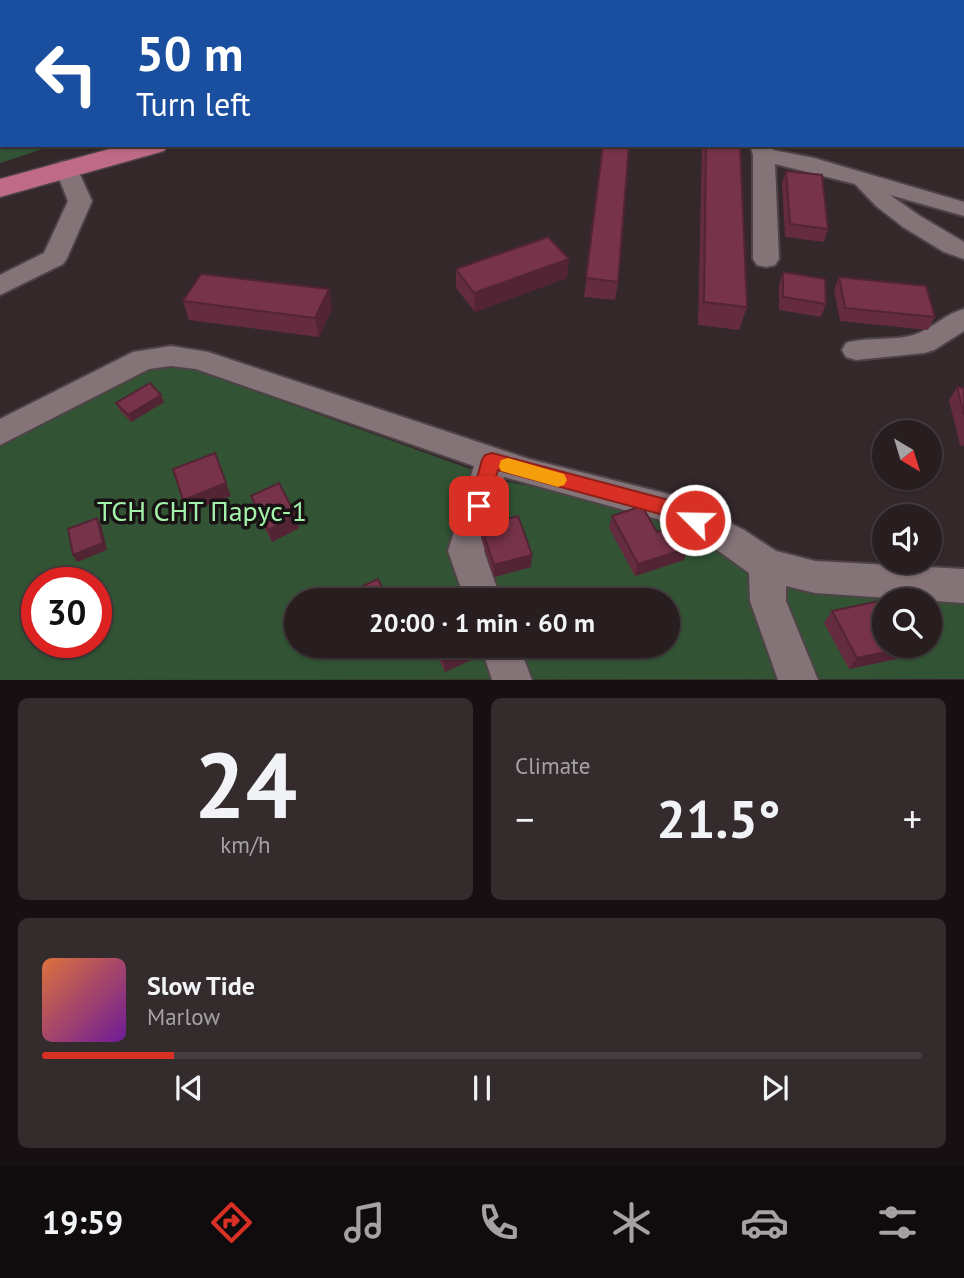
<!DOCTYPE html>
<meta charset="utf-8">
<style>
:root{--surface:#281e20;--page:#342b2d;--text:#f1f3f6;--muted:#a5a2a5;--line:#443c3e;--accent:#d93025}
body{margin:0;font-family:"PT Sans",sans-serif;background:var(--page);color:var(--text);height:100vh;display:flex;flex-direction:column;font-size:26px;white-space:nowrap}
*{box-sizing:border-box;margin:0}
p{font-size:23px;color:var(--muted)}
.icon{flex:none;width:38px;height:38px;fill:none;stroke:currentColor;stroke-width:2;stroke-linecap:round;stroke-linejoin:round}
.map{position:relative;height:680px;overflow:hidden}
.side{display:flex;flex-direction:column;gap:18px;padding:18px;background:#161012;flex:1}
.side>*{flex:none}
.top-card{position:absolute;left:0px;top:0px;width:964px;height:147px;box-shadow:0 2px 5px #0004,0 0 0 2px var(--line);background:#1a4fa0;color:#fff;overflow:hidden}
.needle{width:46px;rotate:142deg}
.tools{position:absolute;left:872px;top:420px;display:grid;gap:14px}
.tools a{display:grid;place-items:center;width:70px;height:70px;border-radius:50%;background:var(--surface);box-shadow:0 2px 5px #0004,0 0 0 2px var(--line);font-size:35px}
.speed{position:absolute;left:21px;top:567px;display:flex;gap:14px;font-size:35px;font-weight:700;text-align:center}
.speed>*{display:grid;place-content:center;width:91px;height:91px;border-radius:50%;background:var(--surface);box-shadow:0 2px 5px #0004,0 0 0 2px var(--line);line-height:1}
.speed .limit{border:10px solid #d22;background:#fff;color:#111}
.pin{position:absolute;display:grid;place-items:center;width:60px;height:60px;color:#fff;margin:-30px;border-radius:14px;box-shadow:0 4px 10px #0006}
.me{position:absolute;width:77px;margin:-38px;rotate:293deg;stroke-linejoin:round;filter:drop-shadow(0 0 5px #0008)}
.turn{display:flex;align-items:center;gap:24px;height:147px;padding:0 21px;font-size:32px}
.turn .icon{width:91px;height:91px;stroke-width:2.5}
.turn b{display:block;font-size:49px;line-height:60px}
.big{font-size:52px;font-weight:700;line-height:1.1}
.side .widget{flex:1;display:flex;flex-direction:column;justify-content:center;gap:10px;min-width:0;padding:0 24px;border-radius:10px;background:var(--page)}
.side .dial{align-items:center;gap:0}
.dial b{font-size:91px;line-height:1}
.song{display:flex;align-items:center;gap:21px}
.cover{width:84px;height:84px;border-radius:10px;background:linear-gradient(135deg,hsl(20 70% 55%),hsl(280 70% 35%))}
.played{height:7px;border-radius:4px;background:linear-gradient(90deg,var(--accent) 15%,var(--line) 15%)}
.keys{display:flex;justify-content:space-around;direction:ltr}
.heat{display:flex;justify-content:space-between;align-items:center;font-size:38px;direction:ltr}
.side .tiles{flex:1;display:grid;gap:18px;grid-template-columns:1fr 1fr}
.widget:last-child{grid-column:span 2}
.trip{position:absolute;left:284px;top:588px;width:396px;height:70px;border-radius:35px;background:var(--surface);box-shadow:0 2px 5px #0004,0 0 0 2px var(--line);font-weight:700;line-height:70px;text-align:center}
.menu{display:flex;height:112px;justify-content:space-around;align-items:center;background:#100c0d;color:var(--muted)}
.menu .icon{width:49px;height:49px}
.menu .selected{color:var(--accent)}
.menu b{font-size:32px;color:var(--text)}
.map>svg:first-child{display:block}
.green{fill:#325435;fill-rule:evenodd}
.lines{fill:none;stroke-linecap:round;stroke-linejoin:round}
.minor-casing{stroke:#4e4347;stroke-width:4}
.major-casing{stroke:#4e4347;stroke-width:3}
.minor{fill:#847478;fill-rule:evenodd}
.major{fill:#bf6b88;fill-rule:evenodd}
.wall{fill:#652c40}
.shaded-wall{fill:#532434}
.building{fill:#76334a;stroke:#532434;stroke-width:2}
.route{fill:#d93025;stroke:#8d1f18;stroke-width:2}
.slow{fill:#f59e0b}
.labels{text-anchor:middle;dominant-baseline:central;stroke-width:7;stroke-linejoin:round;paint-order:stroke}
.near-park-label{font-size:28px;fill:#a2f2a9;stroke:#191214}
</style>
<div class="map">
<svg width="964" height="680" viewBox="0 0 964 680">
<rect width="100%" height="100%" fill="#35282b"/>
<path class="green" d="M0,0H215L217,2H2V145H55L0,163Z
M185,366L503,481L671,512L787,589L964,595V679L0,680V440L146,367ZM37,583H96V642H37ZM296,600H667V646H296ZM884,600H929V646H884Z"/>
<g class="lines">
<g class="minor-casing">
<path id="minor" d="M223,0H240L241,2H224Z
M422,0H440L421,2Z
M684,0H703L704,2H685Z
M887,0H963L962,2Z
M962,32H964V43H962Z
M750,145H772L773,150L814,158L964,202V216L890,195L920,216L964,242V259L944,252L903,227L876,206L855,184L775,164L779,259L775,265L766,267L757,265L753,259V155Z
M66,161L74,163L77,168L92,201L67,258L63,264L0,295V275L44,253L68,201L55,168L58,163Z
M964,309V331L934,350L924,353L856,360L846,357L842,350L846,343C869,336 897,342 919,333C935,326 947,313 964,309Z
M171,346L208,352L529,459L676,496L744,530L776,551L815,561L964,569V603L815,593L786,586V601L818,680H778L750,601L749,573L720,552L668,522L504,477L484,551L501,600H465L448,551L474,466L196,369L171,366L149,369L0,445V419L133,352Z
M481,646H519L532,680H492Z"/>
</g>
<g class="major-casing">
<path id="major" d="M758,0H784L757,2Z
M124,145H168L164,151L0,197V179Z"/>
</g>
<use href="#minor" class="minor"/>
<use href="#major" class="major"/>
</g>
<path class="wall" d="M964,104V122L962,118V107Z
M603,145L618,282L615,300L584,297Z
M702,145H740L747,307L739,330L698,325Z
M786,171L828,229L824,242L785,237L782,183Z
M456,269L567,278L475,312L456,288Z
M783,272L826,304L821,317L779,310V285Z
M839,277L935,317L928,330L840,321L834,290Z
M183,301L332,308L319,337L189,320Z
M957,387L964,388V446L960,445L949,400Z
M164,402L131,422L119,410L116,403Z
M251,496L296,516L299,528L272,542L255,509Z
M612,516L657,532L684,560L635,576L609,528Z
M481,526L531,567L494,577L481,538Z
M832,611L906,657L849,669L824,623Z
M433,646H493V650L445,672Z"/>
<path class="shaded-wall" d="M283,0H302L297,2H277Z
M569,259L567,278L475,312L474,293Z
M329,289L332,308L319,337L315,318Z
M161,395L164,402L131,422L128,415Z
M226,483L231,496L189,513L183,500Z
M296,516L299,528L272,542L268,530Z
M97,518L101,524L107,550L77,562L73,555Z
M688,548L684,560L635,576L638,564Z
M532,555L531,567L494,577V565Z
M365,646H386L367,655Z
M478,646H493V650L445,672L444,661Z
M915,646L906,657L849,669L857,658Z"/>
<path class="building" d="M269,0H283L277,2H272Z
M603,145H629L618,282L586,278Z
M706,145H740L747,307L704,302Z
M786,171L822,175L828,229L790,224Z
M548,237L569,259L474,293L456,269Z
M783,272L825,279L826,304L783,297Z
M201,274L329,289L315,318L183,301Z
M839,277L926,286L935,317L845,308Z
M150,383L161,395L128,415L116,403Z
M957,387L964,388V415Z
M215,453L226,483L183,500L173,469Z
M279,483L296,516L268,530L251,496Z
M642,506L657,532L675,526L688,548L638,564L612,516Z
M518,516L532,555L494,565L481,526Z
M97,518L103,543L73,555L68,529Z
M378,579L388,600H345L343,595Z
M884,600V646H914L857,658L832,611Z
M437,646H478L444,661Z"/>
<path class="route" d="M492,453L676,502L702,514L705,520L702,526L695,529L671,517L498,470L485,511L479,514L472,511L469,506L482,460L485,455Z"/>
<path class="slow" d="M508,458L564,474L567,480L564,485L558,487L501,471L499,466L501,460Z"/>
<g class="labels">
<g class="near-park-label">
<text x="202" y="510">ТСН СНТ Парус-1</text>
</g>
</g>
</svg>
<div class="tools">
<a><svg class="needle" viewBox="-14 -14 28 28"><path d="M0-13l5 13h-10z" fill="#e53935"/><path d="M0 13l5-13h-10z" fill="#a5a2a5"/></svg></a>
<a><svg class="icon" aria-label="sound" viewBox="0 0 24 24"><path d="M4 9h4l5-4v14l-5-4H4zM17 9q2 3 0 6"/></svg></a>
<a><svg class="icon" aria-label="search" viewBox="0 0 24 24"><circle cx="10" cy="10" r="6"/><path d="M15 15l6 6"/></svg></a>
</div>
<div class="speed"><div class="limit">30</div></div>
<div class="pin" style="left:479px;top:506px;background:#d93025"><svg class="icon" aria-label="arrive" viewBox="0 0 24 24"><path d="M6 21V4h12l-3 4 3 4H6"/></svg></div>
<svg class="me" style="left:695px;top:520px" viewBox="-20 -20 40 40"><circle r="17" fill="#d93025" stroke="#fff" stroke-width="3"/><path d="M0-11L8 9 0 5-8 9z" fill="#fff"/></svg>
<div class="trip">20:00 · 1 min · 60 m</div>
<div class="top-card">
<div class="turn"><svg class="icon" aria-label="left" viewBox="0 0 24 24"><path d="M17 20v-9H6M10 6l-5 5 5 5"/></svg><div><b>50 m</b>Turn left</div></div>
</div>
</div>
<section class="side">
<div class="tiles">
<div class="widget dial"><b>24</b><p>km/h</p></div>
<div class="widget"><p>Climate</p>
<div class="heat"><a>−</a><b class="big">21.5°</b><a>+</a></div>
</div>
<div class="widget">
<div class="song"><i class="cover"></i><div><b>Slow Tide</b><p>Marlow</p></div></div>
<div class="played"></div>
<div class="keys"><svg class="icon" aria-label="previous" viewBox="0 0 24 24"><path d="M18 5L8 12l10 7zM5 5v14"/></svg><svg class="icon" aria-label="pause" viewBox="0 0 24 24"><path d="M8 5v14M16 5v14"/></svg><svg class="icon" aria-label="next" viewBox="0 0 24 24"><path d="M6 5l10 7-10 7zM19 5v14"/></svg></div>
</div>
</div>
</section>
<nav class="menu">
<b>19:59</b>
<svg class="icon selected" aria-label="directions" viewBox="0 0 24 24"><path d="M12 3l9 9-9 9-9-9zM9 14v-3h6M13 9l2 2-2 2"/></svg>
<svg class="icon" aria-label="music" viewBox="0 0 24 24"><path d="M9 18V5l10-2v13"/><circle cx="6" cy="18" r="3"/><circle cx="16" cy="16" r="3"/></svg>
<svg class="icon" aria-label="phone" viewBox="0 0 24 24"><path d="M5 4h4l2 5-3 2q2 4 5 5l2-3 5 2v4C11 20 4 13 5 4z"/></svg>
<svg class="icon" aria-label="climate" viewBox="0 0 24 24"><path d="M12 3v18M4 7l16 10M4 17L20 7"/></svg>
<svg class="icon" aria-label="car" viewBox="0 0 24 24"><path d="M5 17H2v-5l4-1 3-4h7l3 4 3 1v5h-3M9 17h6M6 11h13"/><circle cx="7" cy="17" r="2"/><circle cx="17" cy="17" r="2"/></svg>
<svg class="icon" aria-label="filters" viewBox="0 0 24 24"><path d="M4 7h16M4 17h16"/><circle cx="9" cy="7" r="2"/><circle cx="15" cy="17" r="2"/></svg>
</nav>
